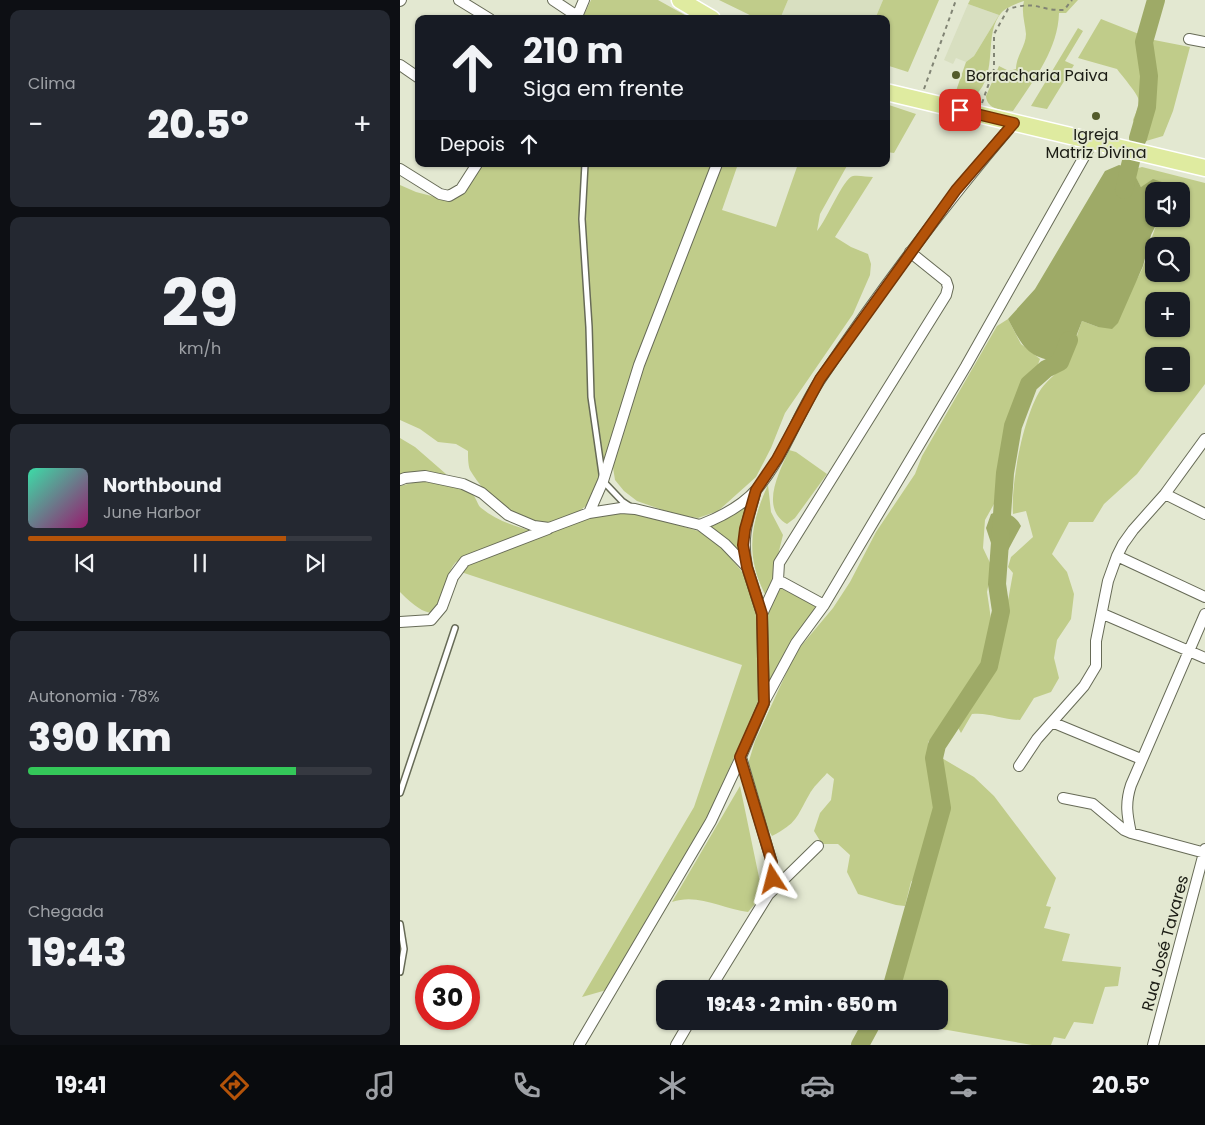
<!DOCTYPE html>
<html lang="pt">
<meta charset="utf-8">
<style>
:root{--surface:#171b24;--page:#242831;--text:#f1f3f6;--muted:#9ea1a6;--line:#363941;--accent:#b45309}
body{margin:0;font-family:Poppins,sans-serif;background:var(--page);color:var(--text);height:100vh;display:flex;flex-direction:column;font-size:19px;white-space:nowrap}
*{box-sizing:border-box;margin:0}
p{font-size:16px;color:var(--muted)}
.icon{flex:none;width:28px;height:28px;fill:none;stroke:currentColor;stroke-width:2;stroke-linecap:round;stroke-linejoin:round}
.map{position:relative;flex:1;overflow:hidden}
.sheet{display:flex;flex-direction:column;gap:10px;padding:10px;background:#0d0f14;width:400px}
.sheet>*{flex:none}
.hud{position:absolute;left:15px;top:15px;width:475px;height:152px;border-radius:10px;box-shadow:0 1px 4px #0004;background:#171b24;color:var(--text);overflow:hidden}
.controls{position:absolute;left:745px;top:182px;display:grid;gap:10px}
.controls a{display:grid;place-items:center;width:45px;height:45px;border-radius:10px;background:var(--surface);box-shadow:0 1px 4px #0004;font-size:25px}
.speed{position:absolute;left:15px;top:965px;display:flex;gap:10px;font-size:25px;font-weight:700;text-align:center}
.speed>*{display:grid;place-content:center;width:65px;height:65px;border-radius:50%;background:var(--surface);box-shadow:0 1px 4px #0004;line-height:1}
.speed .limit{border:8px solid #d22;background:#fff;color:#111}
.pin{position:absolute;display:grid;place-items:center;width:42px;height:42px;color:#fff;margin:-21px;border-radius:10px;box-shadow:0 2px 8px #0006}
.me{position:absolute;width:55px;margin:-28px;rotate:351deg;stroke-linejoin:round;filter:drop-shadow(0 0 4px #0008)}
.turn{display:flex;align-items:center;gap:18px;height:105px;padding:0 25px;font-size:22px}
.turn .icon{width:65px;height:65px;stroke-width:2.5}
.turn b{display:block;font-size:35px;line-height:42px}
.then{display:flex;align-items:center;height:48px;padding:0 25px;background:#0003;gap:10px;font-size:19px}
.big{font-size:38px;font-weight:800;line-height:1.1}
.sheet .card{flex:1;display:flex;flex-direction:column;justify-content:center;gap:8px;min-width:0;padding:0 18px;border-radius:10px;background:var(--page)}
.sheet .dial{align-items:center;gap:0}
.dial b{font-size:65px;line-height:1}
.song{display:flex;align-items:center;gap:15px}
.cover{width:60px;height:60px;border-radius:8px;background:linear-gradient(135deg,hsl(160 70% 55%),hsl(320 70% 35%))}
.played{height:5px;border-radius:2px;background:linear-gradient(90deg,var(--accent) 75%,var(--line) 75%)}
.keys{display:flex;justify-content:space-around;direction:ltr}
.heat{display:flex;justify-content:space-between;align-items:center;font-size:28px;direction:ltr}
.charge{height:8px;border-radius:4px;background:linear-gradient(90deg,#34c759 78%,var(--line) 0)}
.trip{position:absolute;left:256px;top:980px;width:292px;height:50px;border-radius:10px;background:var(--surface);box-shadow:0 1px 4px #0004;font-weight:800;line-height:50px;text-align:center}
.menu{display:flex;height:80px;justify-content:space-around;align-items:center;background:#090b0e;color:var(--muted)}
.menu .icon{width:35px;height:35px}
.menu .on{color:var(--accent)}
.menu b{font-size:22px;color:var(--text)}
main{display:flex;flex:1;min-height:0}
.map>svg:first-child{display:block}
.built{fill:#d8dfc0}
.green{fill:#c0cc8a;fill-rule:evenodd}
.water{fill:#9eaa67}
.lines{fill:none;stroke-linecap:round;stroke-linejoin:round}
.river{stroke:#9eaa67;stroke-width:18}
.service-casing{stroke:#676b57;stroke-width:8}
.minor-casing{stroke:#676b57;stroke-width:12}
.primary-casing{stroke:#fff;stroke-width:19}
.path{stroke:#818474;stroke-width:2;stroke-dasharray:4 4;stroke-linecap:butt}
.service{stroke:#fff;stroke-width:5}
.minor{stroke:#fff;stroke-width:10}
.primary{stroke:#dfeba0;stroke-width:16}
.route-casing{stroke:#753606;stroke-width:12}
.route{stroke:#b45309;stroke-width:9}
.poi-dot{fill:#535b2a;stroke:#e3e8d1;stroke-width:2}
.labels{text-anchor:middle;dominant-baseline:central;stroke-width:4;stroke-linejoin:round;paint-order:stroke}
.poi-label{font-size:16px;fill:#1b1c14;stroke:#e3e8d1;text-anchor:start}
.street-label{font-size:16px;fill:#1b1c14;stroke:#e3e8d1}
</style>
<main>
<section class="sheet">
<div class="card"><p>Clima</p>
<div class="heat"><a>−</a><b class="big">20.5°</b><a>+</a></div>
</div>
<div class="card dial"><b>29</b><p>km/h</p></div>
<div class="card">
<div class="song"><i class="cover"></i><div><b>Northbound</b><p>June Harbor</p></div></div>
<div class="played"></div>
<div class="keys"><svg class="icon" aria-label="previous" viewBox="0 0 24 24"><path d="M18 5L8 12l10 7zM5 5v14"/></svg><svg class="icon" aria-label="pause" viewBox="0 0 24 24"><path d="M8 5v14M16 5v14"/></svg><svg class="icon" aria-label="next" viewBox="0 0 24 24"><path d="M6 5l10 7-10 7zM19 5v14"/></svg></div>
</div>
<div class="card"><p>Autonomia · 78%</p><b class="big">390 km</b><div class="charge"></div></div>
<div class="card"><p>Chegada</p><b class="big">19:43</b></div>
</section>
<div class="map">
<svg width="805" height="1045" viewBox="0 0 805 1045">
<rect width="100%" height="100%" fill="#e3e8d1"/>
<path class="built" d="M388,0H483L475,19H380Z
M568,4L599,15L574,56L566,62L556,58L553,64L544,60Z"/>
<path class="green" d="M191,0H258L292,19H182Z
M319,0H388L380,19H358Z
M483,0H539L508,72L486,65V19H475Z
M570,0H678L666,13H659C658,50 633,81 613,111C602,110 587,110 586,96L599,66L609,71L616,69C616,56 626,46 626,34C625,22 621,13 624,1C618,3 607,7 602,12C582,34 600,72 575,96L556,91L566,62L574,56L599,15L568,4Z
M701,19L754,40L790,47L773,111L763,136L746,141L741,139L733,120C735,114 740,106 739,101C739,95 722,76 717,69L678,58Z
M678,28L683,31L665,61L674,65L647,109L631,106Z
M486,104L516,114L494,153L486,152Z
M81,164H313L190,502C177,515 157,525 138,524C113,522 82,491 70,470C68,465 68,457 68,451L56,444L38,442L20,429L0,420V185L16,192L51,201L59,194Z
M319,164H338L322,210L376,227L398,164H448L420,214L417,231C427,220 443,178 453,176C459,175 467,177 473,177L435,237L451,247L468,254L471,264L470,275L453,314L385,413L371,448L356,477L318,511L298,518L274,514L237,501L224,491L215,480L212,461L244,365Z
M742,167L805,183V384L737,474L704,504L693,522H669L652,554L667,572L674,594L671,619L657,640L654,658L659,678L651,692L634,698L620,720C603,720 589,712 572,714L561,733L557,726L598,656L613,573L608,567L611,557L633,537L626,511L613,514C611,482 623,417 641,389C648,379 658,373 665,363C673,352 677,334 682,321L698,327C715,308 733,291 743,267C749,252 751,235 759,219H781V191H766L765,183L741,187L731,170ZM754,246H781V274H754ZM754,301H781V329H754ZM754,356H781V384H754Z
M608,319L621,344L640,359L636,370L619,390L612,411L603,441L594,504L585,520L583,548L592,567L587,592L591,619L587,637H592L586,664L558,707L528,742C530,762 537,783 539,803C540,814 519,877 511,882L505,906L496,905L458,894L447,872L450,855L438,844H422L414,831L420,813L431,800L434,779L427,773C421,780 413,787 409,795C396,818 397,823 372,836L359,814L348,764L355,741L396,652L433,608L450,582L476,532L515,474L522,456L597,326Z
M0,438L15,447L46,474L0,477Z
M389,450L396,452L427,474L395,518L387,524C359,508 380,471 389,450Z
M20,481C35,484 60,484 72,494C76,497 77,503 80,507C95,520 114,526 132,531L56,562C36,583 52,644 0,592V486Z
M368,485L371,512L383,535L370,587L366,596C345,557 350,524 368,485Z
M347,504L339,533L340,552L324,536L305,526Z
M229,511L312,535L347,578L358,618V702L309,815L210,989L182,997L294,807L342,665L61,572L66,564L195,514Z
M378,587L415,605C415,615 406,619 401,627C386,646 377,672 366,694V617Z
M540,757L574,777L594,796L656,878L646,906L651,907L644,928L670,934L662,961L721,967L718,986L705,987L693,1024L674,1022L665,1039L654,1037L651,1045H632L497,1021H540V989H495L546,806Z
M340,786L360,882L355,904L348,912C323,909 298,893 272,902Z"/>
<path class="water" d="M719,165L731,168L741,187L753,179L765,183L766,191H754V219H759L751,235L743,266L718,323L712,329L698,327L682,321L666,363C629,358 625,352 608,319L635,289L705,171Z
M596,512C608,513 615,515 621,526L606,554L595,555L586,528L591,514Z"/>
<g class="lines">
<path class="river" d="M738,138L747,107L749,76L744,42L756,0
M724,190L731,161
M491,989L542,808L534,758L537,745L589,666L601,611L597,584L605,473L613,426L629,384L646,369L660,362L669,340
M460,1045L473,1021"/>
<g class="service-casing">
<path id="service" d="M185,164L182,219L189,327L191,397L203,481L222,501L231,507
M0,793L55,628
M0,924L4,949L0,972"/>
</g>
<g class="minor-casing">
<path id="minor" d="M59,0L90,19
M153,0L177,16
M0,1L1,0
M176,19L184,0
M789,39L805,42
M0,65L19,78
M0,169L40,194L49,196L61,189L77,164
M0,480L5,478L25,476L63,484L82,493L108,515L134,526L149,528L189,513L221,508L235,509L300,525L325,544L347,567L362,614L364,703L341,757L372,863L373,879L368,895
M765,494L805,514
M189,513L203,481L239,365L317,164
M300,525C321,517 343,505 357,489C385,456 398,412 422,377C481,289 545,204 614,123
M717,556L805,597
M347,567C341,536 348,519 356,490
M378,580L424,605
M362,614L378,580L379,563L546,295L548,287L546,281L510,252
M703,614L805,658
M0,622L31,620L42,607L53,577L65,561L148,529
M364,702L396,643L424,605L566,366L693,141
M654,723L741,759
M619,766L637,739L684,686L696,666V641L708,581L717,556L723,544L733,530L765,494L805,439
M663,798L693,804L724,830L731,833L805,853
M731,833C727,815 725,803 731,785L805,614
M310,989L368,895L418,846
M179,1045L311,821L341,757
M276,1045L290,1021
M753,1045L805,849"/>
</g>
<g class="primary-casing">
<path id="primary" d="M280,0L312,19
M486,92L805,168"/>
</g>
<path class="path" d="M524,89L556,0
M582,103L594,69V34L608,9C638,0 639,11 664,10L672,0"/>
<use href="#service" class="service"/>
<use href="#minor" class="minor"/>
<use href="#primary" class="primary"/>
</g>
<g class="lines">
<g class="route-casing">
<path id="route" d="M373,879L372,863L340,757L364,703L362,614L347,567L343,545L345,529L356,490L377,459L420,379L556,190L614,123L560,110"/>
</g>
<use href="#route" class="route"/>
</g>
<g class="poi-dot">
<circle cx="556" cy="75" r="5"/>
<circle cx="696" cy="116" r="5"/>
</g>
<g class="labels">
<g class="poi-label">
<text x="566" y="75">Borracharia Paiva</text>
<text x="696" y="134" text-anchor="middle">Igreja<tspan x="696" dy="18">Matriz Divina</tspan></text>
</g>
<g class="street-label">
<text transform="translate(765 943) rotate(-75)">Rua José Tavares</text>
</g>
</g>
</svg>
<div class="controls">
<a><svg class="icon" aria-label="sound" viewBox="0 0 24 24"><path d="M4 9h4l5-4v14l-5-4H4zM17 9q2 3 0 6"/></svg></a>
<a><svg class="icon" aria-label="search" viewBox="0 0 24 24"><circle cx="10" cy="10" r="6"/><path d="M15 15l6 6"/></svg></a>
<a>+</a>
<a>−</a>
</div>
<div class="speed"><div class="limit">30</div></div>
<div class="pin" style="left:560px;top:110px;background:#d93025"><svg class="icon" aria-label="arrive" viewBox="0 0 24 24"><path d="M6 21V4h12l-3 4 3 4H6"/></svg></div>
<svg class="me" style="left:373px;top:879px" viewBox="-20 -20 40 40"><path d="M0-17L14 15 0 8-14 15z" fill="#b45309" stroke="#fff" stroke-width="4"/></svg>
<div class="trip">19:43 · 2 min · 650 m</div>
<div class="hud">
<div class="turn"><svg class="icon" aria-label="ahead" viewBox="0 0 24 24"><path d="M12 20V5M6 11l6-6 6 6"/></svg><div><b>210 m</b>Siga em frente</div></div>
<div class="then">Depois<svg class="icon" aria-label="ahead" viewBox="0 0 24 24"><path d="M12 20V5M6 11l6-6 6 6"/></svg></div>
</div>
</div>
</main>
<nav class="menu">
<b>19:41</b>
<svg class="icon on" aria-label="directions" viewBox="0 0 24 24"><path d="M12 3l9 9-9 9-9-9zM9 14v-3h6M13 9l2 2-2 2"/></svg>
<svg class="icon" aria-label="music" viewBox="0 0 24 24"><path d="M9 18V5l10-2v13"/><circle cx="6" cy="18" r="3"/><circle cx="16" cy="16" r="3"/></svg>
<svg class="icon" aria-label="phone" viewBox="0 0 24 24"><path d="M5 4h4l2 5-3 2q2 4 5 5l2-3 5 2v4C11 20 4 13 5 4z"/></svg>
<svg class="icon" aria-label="climate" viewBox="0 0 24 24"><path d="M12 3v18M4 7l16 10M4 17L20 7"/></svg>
<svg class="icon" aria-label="car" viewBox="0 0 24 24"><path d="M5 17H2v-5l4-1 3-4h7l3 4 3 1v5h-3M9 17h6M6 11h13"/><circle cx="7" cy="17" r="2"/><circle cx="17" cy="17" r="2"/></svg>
<svg class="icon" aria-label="filters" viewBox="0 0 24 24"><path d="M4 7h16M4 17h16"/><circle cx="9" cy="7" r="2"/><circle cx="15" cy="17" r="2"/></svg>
<b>20.5°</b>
</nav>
